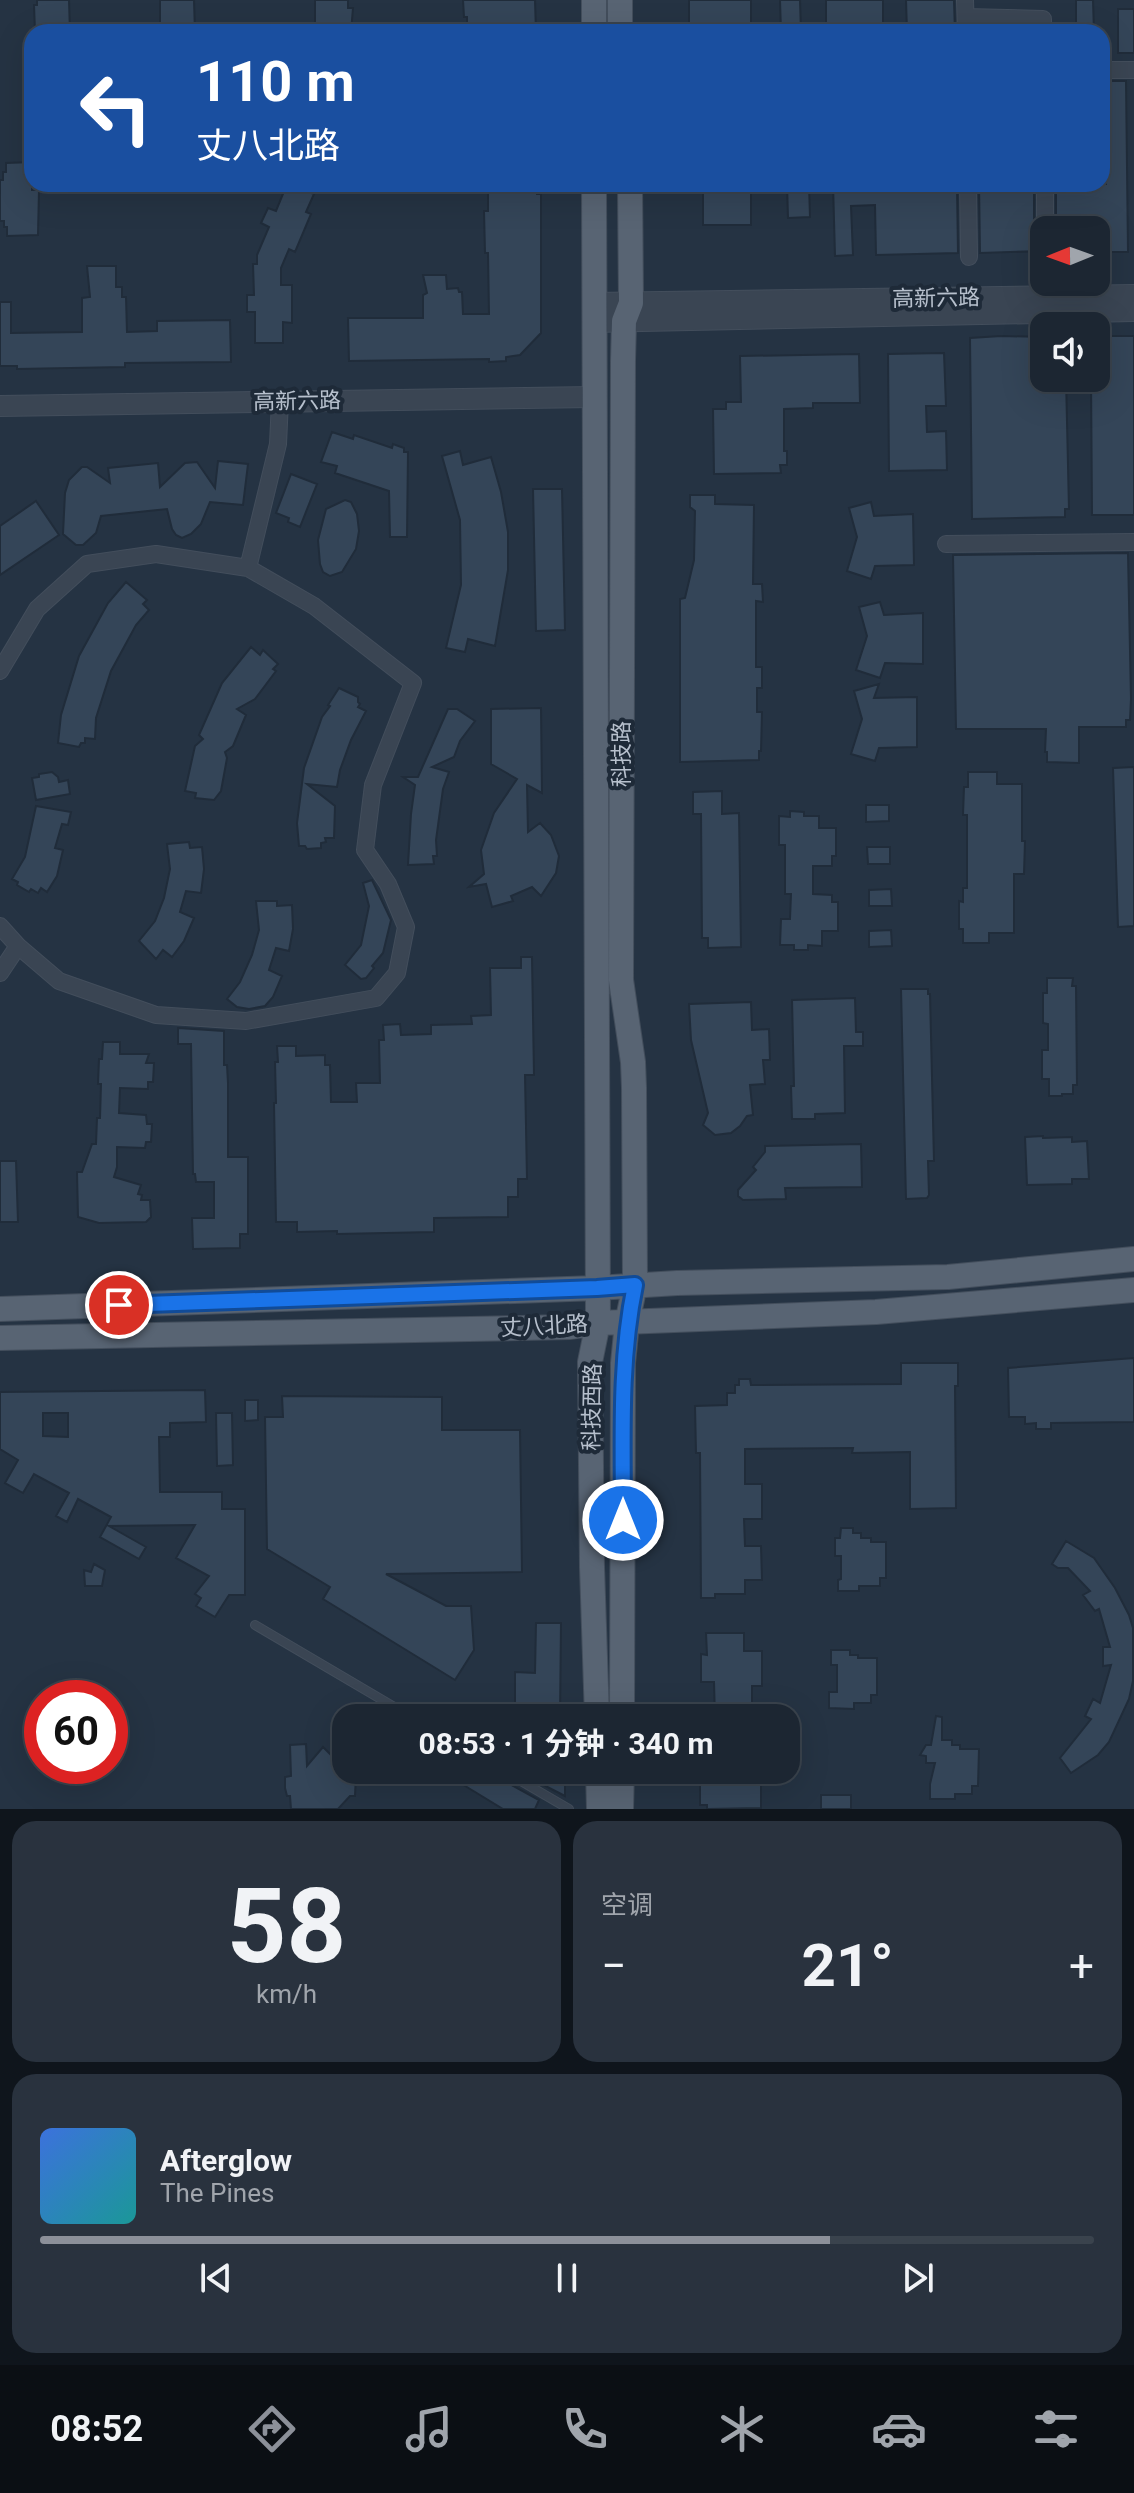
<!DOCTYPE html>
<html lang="zh">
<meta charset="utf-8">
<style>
:root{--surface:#1c2632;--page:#29323e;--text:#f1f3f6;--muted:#a0a5ac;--line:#3a434d;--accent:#8c9099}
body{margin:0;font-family:Roboto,"Noto Sans SC",sans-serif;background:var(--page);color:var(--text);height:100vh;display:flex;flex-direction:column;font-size:30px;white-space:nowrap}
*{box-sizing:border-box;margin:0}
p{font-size:26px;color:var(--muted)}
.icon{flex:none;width:44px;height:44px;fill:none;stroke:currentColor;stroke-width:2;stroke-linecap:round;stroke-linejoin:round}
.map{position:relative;height:1809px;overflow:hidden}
.side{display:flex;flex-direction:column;gap:12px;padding:12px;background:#0f151c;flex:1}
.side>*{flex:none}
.top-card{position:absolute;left:24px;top:24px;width:1086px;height:168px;border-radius:24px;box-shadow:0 8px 32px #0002,0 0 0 2px var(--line);background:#1a4fa0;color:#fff;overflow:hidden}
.needle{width:52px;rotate:269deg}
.tools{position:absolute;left:1030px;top:216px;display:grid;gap:16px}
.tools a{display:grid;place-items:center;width:80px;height:80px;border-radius:16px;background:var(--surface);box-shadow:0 8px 32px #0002,0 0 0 2px var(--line);font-size:40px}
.speed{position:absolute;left:24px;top:1680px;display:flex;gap:16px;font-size:40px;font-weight:700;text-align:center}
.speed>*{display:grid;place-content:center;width:104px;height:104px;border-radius:50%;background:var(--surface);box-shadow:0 8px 32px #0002,0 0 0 2px var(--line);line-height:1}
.speed .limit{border:12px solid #d22;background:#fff;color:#111}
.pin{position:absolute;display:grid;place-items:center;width:68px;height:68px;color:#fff;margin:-34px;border:4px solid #fff;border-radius:50%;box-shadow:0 2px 8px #0007}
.me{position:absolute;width:88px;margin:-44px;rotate:0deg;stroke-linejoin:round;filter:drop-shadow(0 0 6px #0008)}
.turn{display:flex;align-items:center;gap:28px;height:168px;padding:0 40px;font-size:36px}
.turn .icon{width:104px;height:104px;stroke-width:2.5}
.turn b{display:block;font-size:56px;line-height:68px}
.big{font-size:60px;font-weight:700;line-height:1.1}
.side .widget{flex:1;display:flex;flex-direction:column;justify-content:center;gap:12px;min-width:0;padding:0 28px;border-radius:24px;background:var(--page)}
.side .dial{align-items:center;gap:0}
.dial b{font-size:104px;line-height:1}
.song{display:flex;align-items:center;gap:24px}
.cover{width:96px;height:96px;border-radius:12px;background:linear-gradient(135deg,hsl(220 70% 55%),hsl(180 70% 35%))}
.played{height:8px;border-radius:4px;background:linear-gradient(90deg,var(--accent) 75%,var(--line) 75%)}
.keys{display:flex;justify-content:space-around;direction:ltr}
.heat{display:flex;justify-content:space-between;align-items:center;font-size:44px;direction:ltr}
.side .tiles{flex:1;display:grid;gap:12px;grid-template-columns:1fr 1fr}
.widget:last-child{grid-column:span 2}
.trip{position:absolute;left:332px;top:1704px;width:468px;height:80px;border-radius:24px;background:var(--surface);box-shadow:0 8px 32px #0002,0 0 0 2px var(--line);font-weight:700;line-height:80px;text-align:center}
.tabs{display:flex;height:128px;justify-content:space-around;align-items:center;background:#0b0f14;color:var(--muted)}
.tabs .icon{width:56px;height:56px}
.tabs .active{color:var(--accent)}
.tabs b{font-size:36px;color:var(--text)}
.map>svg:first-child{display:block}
.building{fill:#344558;stroke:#202c3a;stroke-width:2;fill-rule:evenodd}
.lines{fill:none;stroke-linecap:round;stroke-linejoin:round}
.service-casing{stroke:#434e5c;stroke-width:10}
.minor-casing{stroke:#434e5c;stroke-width:18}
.tertiary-casing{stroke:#434e5c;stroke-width:22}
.primary-casing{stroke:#434e5c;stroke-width:26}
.service{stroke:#3a4553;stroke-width:8}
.minor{stroke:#3a4553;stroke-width:16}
.tertiary{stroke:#3a4553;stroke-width:20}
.primary{stroke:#586473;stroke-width:24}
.route-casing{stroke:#114b97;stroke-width:20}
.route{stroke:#1a73e8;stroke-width:14}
.labels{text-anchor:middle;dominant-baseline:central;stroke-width:8;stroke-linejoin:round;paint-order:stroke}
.street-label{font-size:22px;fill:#b7c0cd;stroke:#1e2a38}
</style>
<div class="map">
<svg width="1134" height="1809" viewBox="0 0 1134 1809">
<rect width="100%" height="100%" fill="#253343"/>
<path class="building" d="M37,0H69L70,32H35L34,5H37Z
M160,0H194L195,32H160Z
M315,0H348V8H353L351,32H315Z
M463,0H535L536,32H470V23H467V17H464Z
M689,0H751V32H689Z
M780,0H800L801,32H781Z
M826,0H883V32H826Z
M906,0H954L955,32H907Z
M1076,0H1093L1094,32H1076Z
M1118,9H1134V53H1118Z
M1105,81H1126L1128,252H1107V230H1056V184H1106Z
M32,162V190H39L38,235L7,236V227H4V221H0V180H3V172H6V163Z
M287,184L314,194L306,212L311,214L295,252L289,249L281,268V285H292V323L283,322V343H255V312H247V295H254L253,264H257V255L269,227L261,223L268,208L276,211Z
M488,184H537V194H541V333L520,355L506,357V361L489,362V359L349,361L348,318H423V295L427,293L423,275H446L447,289L458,288L459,292H462L463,314H489L488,253H485L484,211H488Z
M703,184H751V225H703Z
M787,184H809L810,217L788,218Z
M833,184H957L958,253L876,255L875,205L851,206L853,255L835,256Z
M979,184H1034V231L1036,236L1044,241V251L980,253Z
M87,266H116V287H122V297H126L127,332L157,331V321L230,320L231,362L125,363V367L17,369V366H0V302H11V333L82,332V298L90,297Z
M1001,336L1044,337V378H1066L1069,509H1065V517L972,519L970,338Z
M1096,336H1134V515H1092L1091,378H1096Z
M944,353L946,406H926L927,432L946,431L947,470L889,471L888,354Z
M859,354L860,403H813V408L784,409V451H787V465H780L781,473L714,474L713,409H726V402H741L740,356Z
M332,432L353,439L354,435L392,448L393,444L404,448V452H408L407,537H390L389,491L335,473L337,466L321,462Z
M460,451L463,465L491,457L501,492L508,532V570L495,646L468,639L465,652L446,648L461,585L460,520L442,456Z
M218,461L248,464L243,505L210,502L201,524L191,534L182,538L176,535L172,529L167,509L101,516L96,533L83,545H76L63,534L65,493L69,480L82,467H87L110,483L108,468L158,463L160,487L185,463L197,462L215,488Z
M291,474L317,484L300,527L288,522L289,518L276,513Z
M533,489H562L565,630L536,631Z
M690,495H715V504L754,505L753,584H762L763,602L756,601V667H762V688H757V712H762L761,751H759V760L680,762V599L685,598L694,560L695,511L690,507Z
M345,500L351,502L357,514L359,531L356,549L342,572L330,576L323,572L320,564L318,540L326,509Z
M36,501L59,535L0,575V526Z
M871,502L874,516L913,514L914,565L875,566L871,579L847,571L857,537L849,508Z
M1128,553L1131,699L1130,720H1126V727H1079V763L1047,762V752H1045L1046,729H956L953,555Z
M126,582L147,600L143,604L149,610L136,625L111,671L96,718L95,739L85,738V743H81L79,747L58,743L61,715L79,656L108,603Z
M880,602L884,615L923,613V664L885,663L880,678L856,670L867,636L859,607Z
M251,647L260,655L263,650L278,664L273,669L276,671L255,699L237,709L246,715L233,746L225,752L227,758L221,791L214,800L195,798L196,793L185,791L195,746L203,739L199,735L222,683Z
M879,684L874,698L917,697V747L879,748L875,761L851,754L862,719L854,691Z
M339,688L358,697V702L360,704L358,707L366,711L351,740L340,770L337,787L307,784L335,806L334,838H325L326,842L321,843V848L307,849L305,846H299L297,823L304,768L322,717L330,706L328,705Z
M541,708L542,793L527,785L528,832L540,823L551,835L559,856L556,873L541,896L532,887L511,896L513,901L492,907L486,884L469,887L484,874L481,850L494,813L517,779L491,764V709Z
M448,709H457L475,721L460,741L454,757L432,767L449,772L443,789L436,840L437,856H433L434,864L408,865L411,814L415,785L403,777H418Z
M1134,767V926L1118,927L1113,768Z
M52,772L58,777L59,782L68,780L70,794L36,800L32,778L39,777V774Z
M968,772H997V784H1022V841H1025L1024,874H1014V933H989V943H963V929H959V901L963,902V888H967V815H963L964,787H968Z
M722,791V814L739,813L741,947L708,948V938H702L701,814H693V792Z
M866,805H889V821L866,822Z
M36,806L71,812L68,825L62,824L55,848L63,850L57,876L47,892L41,888L38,893L31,889L29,892L17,885L18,882L12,879L25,857Z
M790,811L804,812V816H819V828H836V856H832V866H813V894L832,895V902H838V931H822V946L808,945V950H794V945H780L781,919H790L791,894H785V845H779V816L790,817Z
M189,842L190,848L202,847L204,869L201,893L186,891L180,912L194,918L184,941L172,957L163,950L156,959L139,941L155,921L164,898L170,869L167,844Z
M867,847H890V864H868Z
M372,880L391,920L383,953L372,966L374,968L366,978L361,979L345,965L361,945L369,906L363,883Z
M891,889L892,906H869V890Z
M256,901H277V906L292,905L293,929L289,951L276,948L269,970L282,976L273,997L265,1006L249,1009L237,1007L227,999L240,982L252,955L259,930Z
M891,930L892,946L869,947V931Z
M521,957H532L534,1075H525L527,1179H518V1197H508V1217L434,1218V1232L337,1234V1231L297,1232V1222H276L274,1103H276L275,1062H278L277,1046H296V1056L325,1055V1065H330L331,1102H357L356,1083H380L379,1040H384L383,1025L400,1024L401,1035L431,1034V1025L472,1024L471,1016L491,1015L490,968H521Z
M1047,978H1073L1072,986H1076L1077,1085H1073V1094H1062V1096H1049V1079H1042V1050H1048V1024L1043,1023V993H1047Z
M901,989H928V994H930L934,1161H928L929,1195L927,1198L906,1199Z
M855,998L856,1032H863V1046H844L845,1113L815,1114V1119H792L791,1086H794L792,1000Z
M751,1002L752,1030L769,1029L770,1060H763L765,1084L750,1085L753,1115L747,1116L740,1126L731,1133L715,1135L703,1125L708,1113L691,1040L689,1004Z
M178,1028L224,1031V1065H227L228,1083V1157H248V1234H240V1248L193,1249L192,1218H214V1182H196L195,1174H193L191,1044H178Z
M103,1042H120V1054H149L146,1063H154L153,1082H148V1089L120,1088L119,1113L146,1115L147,1124H152L151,1142H146L145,1148L117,1147V1167L114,1177L141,1185L138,1194L142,1195L141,1200H150L151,1217L146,1222L99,1223L78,1217L77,1172H82L92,1144H96L97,1118H100L101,1084H98L99,1059H102Z
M1043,1136V1138L1072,1137V1142L1087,1141L1089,1179H1072V1184L1027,1185L1025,1137Z
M861,1144L862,1187L785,1188L786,1199L743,1200L738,1196V1190L756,1170L753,1167L765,1152V1146Z
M0,1161H16L18,1222H0Z
M1134,1358V1422L1051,1423V1429H1036V1423L1025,1424V1417H1009L1008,1368Z
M901,1363H958V1386H955L956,1508L910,1509V1452L852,1453L853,1448L745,1449V1484H762V1519H744L745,1546H761L762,1580H745V1594H715V1598H701L700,1453H696L695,1406L727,1405V1393H735V1385H739V1379H750L751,1385L901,1384Z
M205,1390L206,1422L170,1423V1437H159L160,1492H222V1509H245V1595H229L215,1617L196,1606L201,1598L195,1594L209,1576L176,1558L195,1525L109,1526L146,1547L139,1559L100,1537L111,1517L78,1499L67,1522L56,1516L69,1493L34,1474L23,1493L5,1483L18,1460L0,1449V1392ZM43,1413H68V1437L43,1436Z
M282,1396L442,1397V1430H520L522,1572L386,1574L446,1606H471L474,1650L455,1680L323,1599L330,1587L267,1549L265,1417H283Z
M245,1400H258V1420L245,1421Z
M216,1413H232L233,1465L217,1466Z
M841,1528H853V1533H861V1538H871V1542H886V1578H880V1586H859V1591H838V1580L841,1579V1556H835V1538H840Z
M1066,1541L1094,1558L1115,1588L1129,1615L1133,1628V1681L1129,1699L1109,1742L1098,1755L1071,1773L1060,1758L1091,1719L1085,1716L1093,1699L1100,1703L1111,1665L1103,1666V1647H1110L1099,1609L1095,1611L1083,1595L1090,1591L1068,1568H1058L1052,1564Z
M94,1564L105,1570L102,1586H85L84,1570L91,1572Z
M536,1623H561L560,1718H515V1672L535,1673Z
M706,1633H744V1651H762V1686H752V1718H715L714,1682H701V1654L707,1655Z
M831,1650H850V1655H858V1658H877V1695H871V1703H854V1709L829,1708V1692H837V1665H831Z
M936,1716L942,1717V1740H952V1745H960V1749H979L978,1786H972V1794H955V1799H930V1784L935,1763H926V1756L920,1755L926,1745H931Z
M306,1744L307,1766L323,1747L346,1770L356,1774L355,1796H350L338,1809H291L290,1796H287L285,1788V1777L291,1776L290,1745Z
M463,1770H493L491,1774L539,1800L535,1809H503L457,1781Z
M529,1770H565V1796L526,1776Z
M713,1770H745V1774H761V1808L707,1809V1805H700V1777H713Z
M821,1795H851V1809H821Z"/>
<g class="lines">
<g class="service-casing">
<path id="service" d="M255,1625L413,1718
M502,1770L569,1809"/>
</g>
<g class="minor-casing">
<path id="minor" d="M965,0L966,32
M966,17L1043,19V32
M1102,70H1134
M968,184L969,257
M1045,184V230
M946,544L1134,542
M248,568L278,444L280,401
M0,671L37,609L87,564L156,554L248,568L314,606L413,683L373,785L365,850L388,884L406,927L397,973L376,998L246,1021L156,1015L59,981L18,946L0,926
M0,973L18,946"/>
</g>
<g class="tertiary-casing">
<path id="tertiary" d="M593,303L1134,295
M594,322L1134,311
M0,406L593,397"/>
</g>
<g class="primary-casing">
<path id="primary" d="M620,0V32
M594,32V0
M594,184L598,1323L590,1362L592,1567L597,1718
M0,1309L597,1288L677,1283L948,1277L1134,1259
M0,1338L570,1327L598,1323L876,1312L1134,1290
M622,1718L623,1363L627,1323L635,1285L634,1088L633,1062L621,980L623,361L624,321L631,303L630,184
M598,1770L599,1809
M621,1809L622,1770"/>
</g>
<use href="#service" class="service"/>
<use href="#minor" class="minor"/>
<use href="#tertiary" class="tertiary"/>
<use href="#primary" class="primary"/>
</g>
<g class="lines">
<g class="route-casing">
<path id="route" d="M119,1305L597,1288L635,1285C619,1362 623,1442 623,1520"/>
</g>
<use href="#route" class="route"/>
</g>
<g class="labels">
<g class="street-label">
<text transform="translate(936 298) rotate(-1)">高新六路</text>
<text transform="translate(297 401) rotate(-1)">高新六路</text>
<text transform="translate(621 754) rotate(-90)">科技路</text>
<text transform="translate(544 1326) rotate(-3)">丈八北路</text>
<text transform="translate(592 1407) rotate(-89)">科技西路</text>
</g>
</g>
</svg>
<div class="tools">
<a><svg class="needle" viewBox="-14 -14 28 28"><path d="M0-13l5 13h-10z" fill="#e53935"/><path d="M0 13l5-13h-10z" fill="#a0a5ac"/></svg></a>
<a><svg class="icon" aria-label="sound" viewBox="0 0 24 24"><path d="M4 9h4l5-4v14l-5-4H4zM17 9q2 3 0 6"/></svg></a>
</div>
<div class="speed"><div class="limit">60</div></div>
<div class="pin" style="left:119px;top:1305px;background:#d93025"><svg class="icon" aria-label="arrive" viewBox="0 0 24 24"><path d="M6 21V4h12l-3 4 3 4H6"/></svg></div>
<svg class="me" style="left:623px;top:1520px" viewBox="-20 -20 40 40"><circle r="17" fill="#1a73e8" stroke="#fff" stroke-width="3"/><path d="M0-11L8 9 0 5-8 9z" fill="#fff"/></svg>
<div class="trip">08:53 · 1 分钟 · 340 m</div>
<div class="top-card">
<div class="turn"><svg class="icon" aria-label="left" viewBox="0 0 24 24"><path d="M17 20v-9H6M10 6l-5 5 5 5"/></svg><div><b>110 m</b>丈八北路</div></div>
</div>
</div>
<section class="side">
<div class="tiles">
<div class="widget dial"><b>58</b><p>km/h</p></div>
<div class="widget"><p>空调</p>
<div class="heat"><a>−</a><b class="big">21°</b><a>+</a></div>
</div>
<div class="widget">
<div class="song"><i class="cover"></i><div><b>Afterglow</b><p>The Pines</p></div></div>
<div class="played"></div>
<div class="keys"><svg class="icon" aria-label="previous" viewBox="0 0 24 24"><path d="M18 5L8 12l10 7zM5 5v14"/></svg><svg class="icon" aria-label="pause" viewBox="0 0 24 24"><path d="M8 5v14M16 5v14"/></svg><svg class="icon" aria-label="next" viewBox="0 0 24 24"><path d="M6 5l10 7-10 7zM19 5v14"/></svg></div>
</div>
</div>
</section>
<nav class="tabs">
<b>08:52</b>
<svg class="icon active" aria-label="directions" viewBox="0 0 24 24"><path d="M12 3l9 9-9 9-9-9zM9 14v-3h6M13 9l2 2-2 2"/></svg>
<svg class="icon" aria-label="music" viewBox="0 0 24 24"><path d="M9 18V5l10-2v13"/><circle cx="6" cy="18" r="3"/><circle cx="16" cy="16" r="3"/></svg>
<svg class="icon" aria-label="phone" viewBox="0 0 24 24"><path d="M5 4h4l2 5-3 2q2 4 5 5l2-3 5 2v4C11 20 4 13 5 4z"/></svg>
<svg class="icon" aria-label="climate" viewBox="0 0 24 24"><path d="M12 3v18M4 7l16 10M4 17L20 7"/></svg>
<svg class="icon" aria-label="car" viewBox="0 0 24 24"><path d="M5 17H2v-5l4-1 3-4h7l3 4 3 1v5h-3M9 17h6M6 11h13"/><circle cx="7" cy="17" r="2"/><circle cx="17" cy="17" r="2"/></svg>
<svg class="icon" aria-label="filters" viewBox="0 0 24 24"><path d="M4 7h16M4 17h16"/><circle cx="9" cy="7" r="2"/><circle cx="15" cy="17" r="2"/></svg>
</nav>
